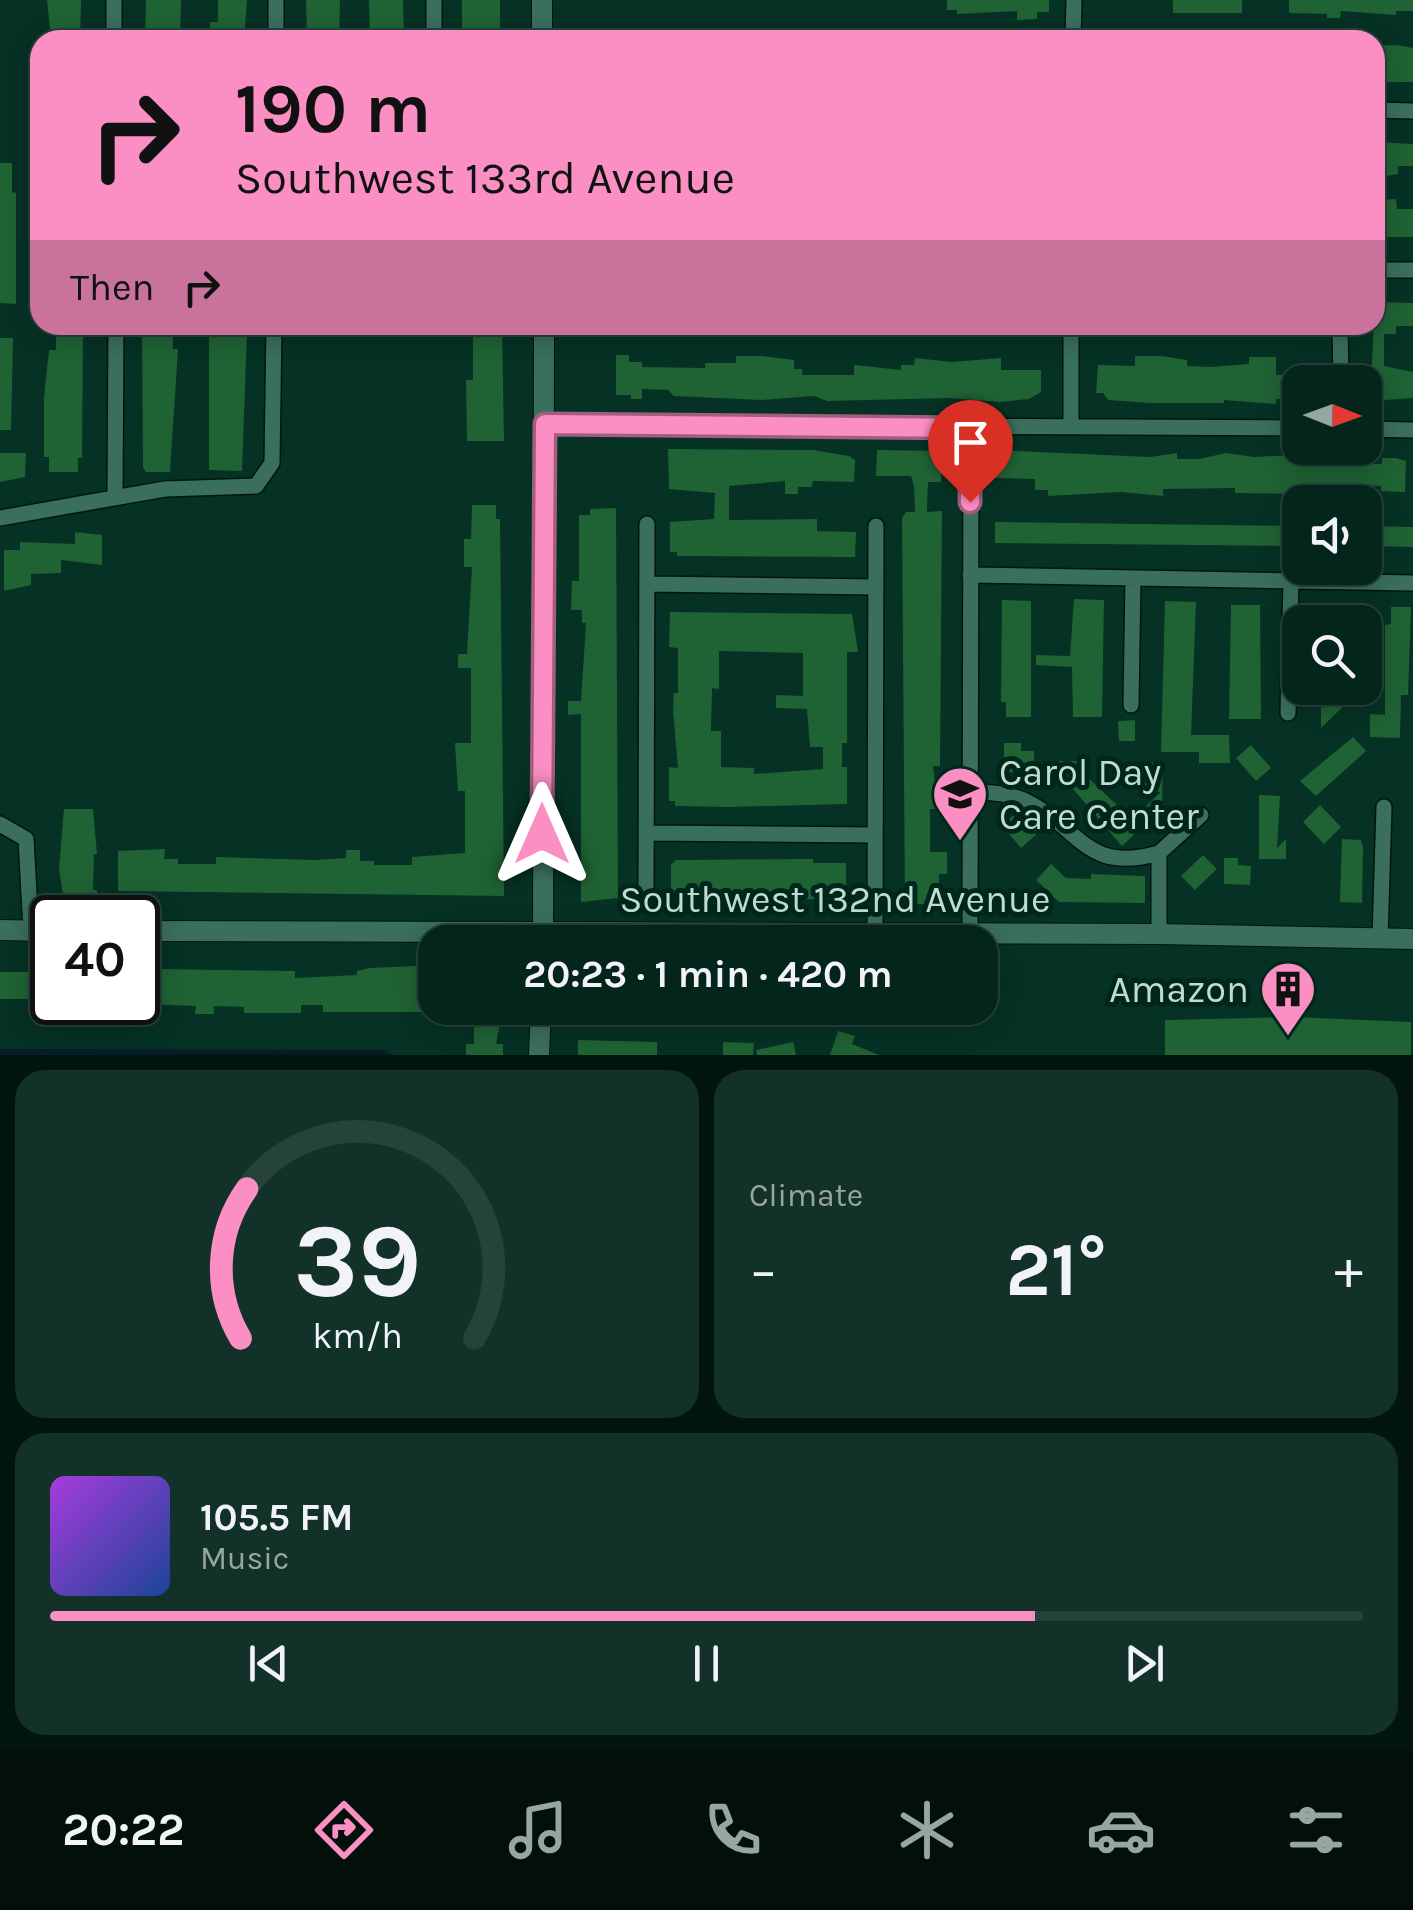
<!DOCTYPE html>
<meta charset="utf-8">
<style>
:root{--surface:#04251c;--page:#123129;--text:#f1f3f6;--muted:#97a5a3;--line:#25423b;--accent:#fb8fc4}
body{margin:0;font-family:Karla,sans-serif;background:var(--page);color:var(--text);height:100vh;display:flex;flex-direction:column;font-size:38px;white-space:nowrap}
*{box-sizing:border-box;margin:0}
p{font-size:32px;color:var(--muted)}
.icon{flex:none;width:55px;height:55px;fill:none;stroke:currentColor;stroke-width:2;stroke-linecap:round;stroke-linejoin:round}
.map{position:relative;height:1055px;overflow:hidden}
.sheet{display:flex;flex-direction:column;gap:15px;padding:15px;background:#02140f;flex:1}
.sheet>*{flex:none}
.banner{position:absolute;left:30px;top:30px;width:1355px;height:305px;border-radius:30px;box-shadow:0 5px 25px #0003,0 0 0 2px var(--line);background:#fb8fc4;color:#111;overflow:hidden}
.needle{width:65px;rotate:91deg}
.buttons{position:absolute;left:1282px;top:365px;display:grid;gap:20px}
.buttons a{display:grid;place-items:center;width:100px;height:100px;border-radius:20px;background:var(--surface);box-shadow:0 5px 25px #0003,0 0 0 2px var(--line);font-size:50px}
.speed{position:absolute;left:30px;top:895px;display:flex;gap:20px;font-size:50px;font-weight:700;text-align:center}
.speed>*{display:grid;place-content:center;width:130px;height:130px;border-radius:50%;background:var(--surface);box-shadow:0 5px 25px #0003,0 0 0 2px var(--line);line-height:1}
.speed .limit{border:5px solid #111;border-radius:15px;background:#fff;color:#111}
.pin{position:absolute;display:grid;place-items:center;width:85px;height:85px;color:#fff;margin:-102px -42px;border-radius:50% 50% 50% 0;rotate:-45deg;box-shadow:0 0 10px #0007}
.pin .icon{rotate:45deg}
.me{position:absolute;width:110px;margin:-55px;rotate:0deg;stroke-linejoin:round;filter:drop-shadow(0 0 8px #0008)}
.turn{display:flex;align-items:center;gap:35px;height:210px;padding:0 40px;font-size:45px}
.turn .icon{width:130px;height:130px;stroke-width:2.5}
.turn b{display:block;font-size:70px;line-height:85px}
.then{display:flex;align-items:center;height:95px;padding:0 40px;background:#0003;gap:20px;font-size:38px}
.big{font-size:75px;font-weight:700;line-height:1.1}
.sheet .card{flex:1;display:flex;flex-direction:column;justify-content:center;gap:15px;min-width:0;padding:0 35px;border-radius:30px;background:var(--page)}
.sheet .dial{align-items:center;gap:0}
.dial svg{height:260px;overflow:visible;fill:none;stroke:var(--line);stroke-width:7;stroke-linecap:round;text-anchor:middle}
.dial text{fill:var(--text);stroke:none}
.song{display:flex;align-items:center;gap:30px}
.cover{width:120px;height:120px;border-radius:15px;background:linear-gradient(135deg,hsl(280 70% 55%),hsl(220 70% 35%))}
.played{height:10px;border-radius:5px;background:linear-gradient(90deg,var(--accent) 75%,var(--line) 75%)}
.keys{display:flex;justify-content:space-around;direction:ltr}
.heat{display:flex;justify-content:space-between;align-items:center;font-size:55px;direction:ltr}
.sheet .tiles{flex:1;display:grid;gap:15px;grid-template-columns:1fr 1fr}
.card:last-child{grid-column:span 2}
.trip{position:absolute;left:418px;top:925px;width:580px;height:100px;border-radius:30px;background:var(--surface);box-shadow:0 5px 25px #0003,0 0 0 2px var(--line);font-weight:700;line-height:100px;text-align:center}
.tab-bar{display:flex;height:160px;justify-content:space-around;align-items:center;background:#020f0b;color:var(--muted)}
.tab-bar .icon{width:70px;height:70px}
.tab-bar .current{color:var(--accent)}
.tab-bar b{font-size:45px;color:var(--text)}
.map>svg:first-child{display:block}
.water{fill:#061c26}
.building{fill:#1f6234;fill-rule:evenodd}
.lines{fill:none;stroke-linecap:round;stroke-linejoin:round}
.minor-casing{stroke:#00170f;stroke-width:18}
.tertiary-casing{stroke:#00170f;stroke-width:22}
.minor{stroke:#3a6e5d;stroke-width:15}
.tertiary{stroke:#3a6e5d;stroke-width:20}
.route-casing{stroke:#a35d7f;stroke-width:25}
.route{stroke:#fb8fc4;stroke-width:18}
.labels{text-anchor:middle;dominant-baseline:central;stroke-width:10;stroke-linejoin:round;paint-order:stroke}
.poi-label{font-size:38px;fill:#c0dbd0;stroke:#00271b;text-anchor:start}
.street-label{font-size:38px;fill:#c0dbd0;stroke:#00271b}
</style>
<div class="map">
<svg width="1413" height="1055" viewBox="0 0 1413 1055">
<rect width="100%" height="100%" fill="#063125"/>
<path class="water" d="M0,1049L384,1050L392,1055H0Z"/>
<path class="building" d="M47,0H81L80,40H51Z
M146,0H181L180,40H145Z
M218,0H247L244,40H210V22H218Z
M306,0H340L339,40L307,39Z
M369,0H403L404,40H370Z
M462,0H500V40H462Z
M947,0H1049V12H1037V19L1017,20V11L957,14V10H947Z
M1173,0H1242V13H1173Z
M1289,0H1413V11H1396V15L1341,11L1340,18H1327V14L1289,13Z
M1397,45L1413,48V82H1375V46Z
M1375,142L1413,144V166H1398V174L1375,178Z
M0,163H12V192L16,193V304L0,303Z
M1396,199L1397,209H1413V237H1375V200Z
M1375,302L1413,303V326H1396V334H1384V366L1413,372V398L1370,401Z
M56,325H83L82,458H78V472H49V457H44V398L49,350H56Z
M142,325H173V349H178L170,472H146L143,468Z
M209,325H243L247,332L242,471L209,470Z
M473,325H502L504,441H467L466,380H473Z
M0,338H13L11,430H0Z
M616,355H629V362H642V367L705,368V363H736V356H762L794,360V369H802V375H854V365L901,370V365H914L915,358L952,362L1001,358V370H1041V392L1029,399L1000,402L950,398L827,401L814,396L761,400L674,396L668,390L642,389V399H631V395H616Z
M1135,356H1162L1187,360V366L1210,367L1249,364V357H1276V375H1300V399H1276V404L1224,400V403H1150L1108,400L1103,393H1096L1098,365L1135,366Z
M668,449L813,450L849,456L855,460L854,482L813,481L812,487H798V494H785V481L729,486V520L817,519V531L856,532L855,557L677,556V552H670V522L714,519L715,493L669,489Z
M877,450L942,451L941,482H928L927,506V512L942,511L940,766H933L938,809H930V852H947V874H939V904H905L902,518L906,512H915L914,487L911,476H876Z
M996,450L1150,457L1177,453V459H1199L1226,453L1254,457L1315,454L1359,458L1358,464H1382V458H1396L1406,461L1405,492L1381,491V486L1330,484V502H1303L1304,494L1235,493V488L1163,489V496L1121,492L1048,496V490H1035V479L996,478Z
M0,453H26L25,477L0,482Z
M472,505H496V519H500L504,896L118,891V851L165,849L164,859H178V864H216V857L315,860L346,858V850H360V861H374V865H412V857L465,853V791H458L455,743H471V668H458V654H467L472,567H464V539H471Z
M616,508L618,898L581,902V714L568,715V701H581L586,623H582V610H571L572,581H579V515H590V509Z
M995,522L1300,526V546L995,543Z
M1365,526L1413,527V547L1365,546Z
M75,532L102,535V565L61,560V573L31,574V585L4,591V550H20V542L75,544Z
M1074,599L1104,600L1102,717H1073L1072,667L1036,665V655L1070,656Z
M1002,600L1031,601V717H1006V702H1001Z
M1165,601L1196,602L1191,735H1229L1230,763H1199V752H1161Z
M1322,604L1352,605V622H1322Z
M1231,605H1260L1261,719H1229Z
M1391,607H1411L1408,695H1401L1400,738L1370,737V714L1385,715V625L1391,624Z
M670,612L852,614L858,652H847V743H842V767H847V804L729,807L675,806V801H669V767L678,768L673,710L674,693H678V648L669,647ZM719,651L803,653V696L776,695V708L807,709L810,747H823V769L754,774V768L721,767V731H711L712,688L719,689Z
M1327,688H1352L1351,699L1321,728V698H1326Z
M1135,720V741H1119L1118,721Z
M1353,737L1366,751L1316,796L1300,781Z
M1004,743H1021V751H1034V772H1004Z
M1251,745L1271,768L1256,781L1236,758Z
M1049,761H1089L1080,770L1141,828L1122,846Z
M1142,762L1163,763L1162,803L1171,812L1150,833L1141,823V811L1161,792H1141Z
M1259,795L1280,796L1277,848L1286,839V859H1259Z
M1320,805L1341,827L1324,844L1303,822Z
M64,809H93L97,854H94L93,890H97V901H64L59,869Z
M1019,810L1039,832L1021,848L1002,826Z
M1342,839L1361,840L1363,847L1362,903L1340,902Z
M1203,855L1217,869L1195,890L1181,876Z
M1224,858H1238V865L1251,866L1250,885L1224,884Z
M813,859V863H846V900L691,897V902H671V865L676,860Z
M1051,864L1066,878L1091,879V874L1145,876V903L1059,902L1036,880Z
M414,966H424V1012H323V1005H301V1013H244V1007L214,1006V1014H195L196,1006L138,1004V973H156V969L295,971V978L357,975V971L370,968Z
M33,968L52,972V999H0V972H33Z
M71,1002H99V1015H70Z
M474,1008H503L496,1044H503V1055H466V1044H474Z
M1294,1017L1411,1022V1055H1165V1020Z
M838,1031L855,1036L852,1044L879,1055H830Z
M578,1040L657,1042V1055H578Z
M723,1042L754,1043L753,1055H723Z
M793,1042L796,1055H757L756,1050Z"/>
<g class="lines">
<g class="minor-casing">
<path id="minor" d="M114,0V40
M276,40V0
M434,40V0
M1073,40L1074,0
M1375,110L1413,111
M1375,270H1413
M1071,325V426
M1340,325L1341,382
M545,424L1300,428
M1365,429L1413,430
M115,496L116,325
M0,518L165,489L256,486L272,463L274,325
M970,575L1413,583
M647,584L876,587
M1131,705L1133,578
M1288,713L1291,581
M971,791C989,793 1009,793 1026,801C1081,828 1085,874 1159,853
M0,824L26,839L31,930
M646,833L875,835
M646,893L647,524
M1159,934V853L1201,815
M875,935L876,526
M970,935L971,428
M1380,938L1384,807"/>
</g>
<g class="tertiary-casing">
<path id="tertiary" d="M542,40V0
M0,930L52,931
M138,931L1159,934L1413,939
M543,942L544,325
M539,1055L541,1008"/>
</g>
<use href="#minor" class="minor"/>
<use href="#tertiary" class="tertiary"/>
</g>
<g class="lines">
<g class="route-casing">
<path id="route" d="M542,834L545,424L970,428V502"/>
</g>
<use href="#route" class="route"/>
</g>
<defs>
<g id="school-pin" transform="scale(2.875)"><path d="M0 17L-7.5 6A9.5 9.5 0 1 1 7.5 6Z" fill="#fb8fc4" stroke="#00271b"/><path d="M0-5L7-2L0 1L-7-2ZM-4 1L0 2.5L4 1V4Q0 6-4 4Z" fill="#111"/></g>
<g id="building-pin" transform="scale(2.875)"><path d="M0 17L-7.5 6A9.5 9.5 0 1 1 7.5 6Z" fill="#fb8fc4" stroke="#00271b"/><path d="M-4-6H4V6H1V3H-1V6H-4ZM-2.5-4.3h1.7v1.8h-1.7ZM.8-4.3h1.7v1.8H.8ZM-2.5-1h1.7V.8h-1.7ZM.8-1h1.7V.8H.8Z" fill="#111"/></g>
</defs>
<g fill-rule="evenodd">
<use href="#school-pin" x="960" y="794"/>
<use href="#building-pin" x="1288" y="989"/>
</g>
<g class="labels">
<g class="poi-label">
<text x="999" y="772">Carol Day<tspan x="999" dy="44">Care Center</tspan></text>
<text x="1249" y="989" text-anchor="end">Amazon</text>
</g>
<g class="street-label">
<text x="835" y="899">Southwest 132nd Avenue</text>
</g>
</g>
</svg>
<div class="buttons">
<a><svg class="needle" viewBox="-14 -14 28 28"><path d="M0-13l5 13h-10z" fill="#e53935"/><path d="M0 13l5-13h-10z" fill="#97a5a3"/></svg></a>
<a><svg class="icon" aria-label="sound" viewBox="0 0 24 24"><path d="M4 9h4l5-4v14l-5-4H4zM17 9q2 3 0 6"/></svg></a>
<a><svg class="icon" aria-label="search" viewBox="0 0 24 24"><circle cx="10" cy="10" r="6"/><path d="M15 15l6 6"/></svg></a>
</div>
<div class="speed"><div class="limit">40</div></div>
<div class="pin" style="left:970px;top:502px;background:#d93025"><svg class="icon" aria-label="arrive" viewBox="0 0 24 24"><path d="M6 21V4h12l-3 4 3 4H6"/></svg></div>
<svg class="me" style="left:542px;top:834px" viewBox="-20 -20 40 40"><path d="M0-17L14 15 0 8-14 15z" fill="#fb8fc4" stroke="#fff" stroke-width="4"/></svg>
<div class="trip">20:23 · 1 min · 420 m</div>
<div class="banner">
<div class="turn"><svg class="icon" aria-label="right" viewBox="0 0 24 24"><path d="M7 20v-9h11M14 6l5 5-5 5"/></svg><div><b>190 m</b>Southwest 133rd Avenue</div></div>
<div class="then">Then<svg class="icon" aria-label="right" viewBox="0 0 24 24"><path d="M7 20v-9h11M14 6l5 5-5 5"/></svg></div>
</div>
</div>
<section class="sheet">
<div class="tiles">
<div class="card dial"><svg viewBox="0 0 100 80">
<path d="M14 69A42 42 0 1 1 86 69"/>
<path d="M14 69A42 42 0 0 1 16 23" stroke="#fb8fc4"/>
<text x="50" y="56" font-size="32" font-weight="700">39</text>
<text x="50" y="72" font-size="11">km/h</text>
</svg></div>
<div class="card"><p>Climate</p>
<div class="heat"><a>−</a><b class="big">21°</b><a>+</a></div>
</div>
<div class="card">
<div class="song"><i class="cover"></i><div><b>105.5 FM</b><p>Music</p></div></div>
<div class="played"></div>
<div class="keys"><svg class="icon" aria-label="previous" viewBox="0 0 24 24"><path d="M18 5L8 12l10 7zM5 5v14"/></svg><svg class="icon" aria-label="pause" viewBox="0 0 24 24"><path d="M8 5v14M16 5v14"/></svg><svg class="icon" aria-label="next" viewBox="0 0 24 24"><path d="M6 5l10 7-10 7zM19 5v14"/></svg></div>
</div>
</div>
</section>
<nav class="tab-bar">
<b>20:22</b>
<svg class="icon current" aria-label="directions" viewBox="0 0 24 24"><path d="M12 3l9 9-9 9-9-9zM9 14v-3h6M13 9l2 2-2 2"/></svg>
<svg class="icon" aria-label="music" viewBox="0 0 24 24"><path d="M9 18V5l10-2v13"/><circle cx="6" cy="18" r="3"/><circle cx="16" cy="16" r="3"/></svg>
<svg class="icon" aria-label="phone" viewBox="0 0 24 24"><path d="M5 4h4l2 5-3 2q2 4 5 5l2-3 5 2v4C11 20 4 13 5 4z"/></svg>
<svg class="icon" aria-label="climate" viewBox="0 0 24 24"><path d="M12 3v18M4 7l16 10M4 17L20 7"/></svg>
<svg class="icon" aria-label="car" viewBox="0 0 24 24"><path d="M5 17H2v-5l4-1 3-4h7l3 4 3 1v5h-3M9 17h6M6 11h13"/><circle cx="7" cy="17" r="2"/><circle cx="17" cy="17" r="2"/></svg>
<svg class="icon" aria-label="filters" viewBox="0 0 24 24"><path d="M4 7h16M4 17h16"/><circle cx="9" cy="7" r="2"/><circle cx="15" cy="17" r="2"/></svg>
</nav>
